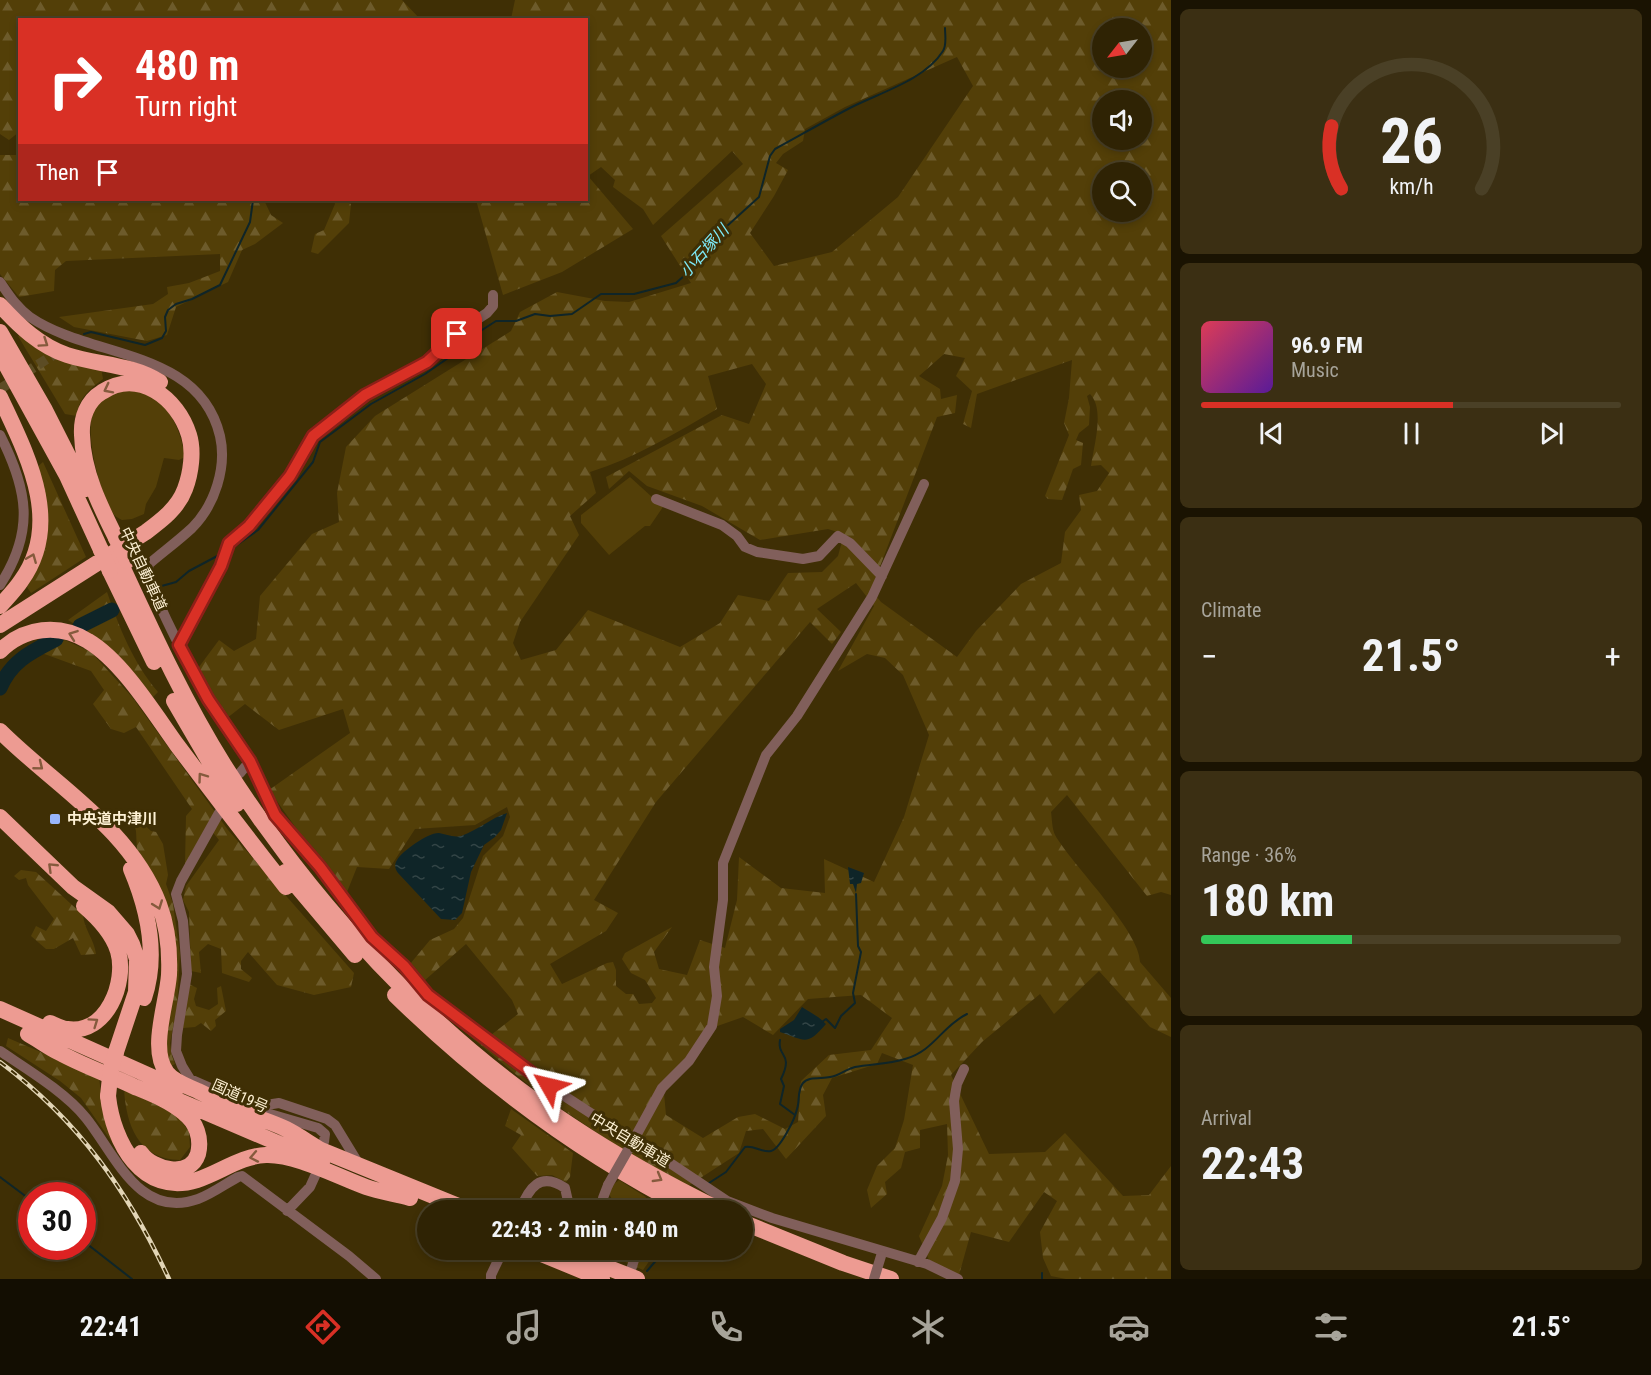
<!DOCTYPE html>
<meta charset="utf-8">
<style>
:root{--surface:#2f2304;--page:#3b2f13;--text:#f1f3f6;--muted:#a7a49a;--line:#4a4026;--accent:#d93025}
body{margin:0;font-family:"Roboto Condensed","Noto Sans JP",sans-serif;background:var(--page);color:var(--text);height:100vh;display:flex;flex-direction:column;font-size:22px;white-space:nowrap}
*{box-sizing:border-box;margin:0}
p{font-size:20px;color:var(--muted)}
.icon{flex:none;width:33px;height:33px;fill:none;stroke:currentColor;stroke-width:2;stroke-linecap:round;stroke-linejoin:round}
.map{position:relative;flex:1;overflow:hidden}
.panel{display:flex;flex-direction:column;gap:9px;padding:9px;background:#1a1302;width:480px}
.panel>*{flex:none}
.hud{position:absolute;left:18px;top:18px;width:570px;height:183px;border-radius:0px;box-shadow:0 3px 9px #0003,0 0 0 2px var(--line);background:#d93025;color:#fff;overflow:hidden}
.needle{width:39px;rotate:239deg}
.buttons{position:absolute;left:1092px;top:18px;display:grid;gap:12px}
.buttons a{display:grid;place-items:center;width:60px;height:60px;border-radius:50%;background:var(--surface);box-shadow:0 3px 9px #0003,0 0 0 2px var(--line);font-size:30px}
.speed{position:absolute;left:18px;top:1182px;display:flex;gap:12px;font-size:30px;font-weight:700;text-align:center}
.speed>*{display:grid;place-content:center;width:78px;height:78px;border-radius:50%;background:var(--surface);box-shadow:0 3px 9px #0003,0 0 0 2px var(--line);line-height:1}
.speed .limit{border:9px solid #d22;background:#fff;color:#111}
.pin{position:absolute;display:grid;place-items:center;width:51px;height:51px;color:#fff;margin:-26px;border-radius:12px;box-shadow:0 3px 9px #0006}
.me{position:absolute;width:66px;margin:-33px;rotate:307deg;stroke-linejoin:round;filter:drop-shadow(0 0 4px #0008)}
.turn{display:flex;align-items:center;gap:21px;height:126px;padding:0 18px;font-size:27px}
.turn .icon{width:78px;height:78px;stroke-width:2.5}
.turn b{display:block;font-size:42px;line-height:51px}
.then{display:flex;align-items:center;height:57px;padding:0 18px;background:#0003;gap:12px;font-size:22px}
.big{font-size:45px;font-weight:700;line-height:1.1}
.panel .tile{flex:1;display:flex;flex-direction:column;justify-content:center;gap:9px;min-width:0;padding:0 21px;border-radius:9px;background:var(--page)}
.panel .dial{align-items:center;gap:0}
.dial svg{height:156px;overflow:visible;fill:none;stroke:var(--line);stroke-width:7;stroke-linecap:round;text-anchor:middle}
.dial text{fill:var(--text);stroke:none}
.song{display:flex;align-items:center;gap:18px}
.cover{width:72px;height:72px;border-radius:9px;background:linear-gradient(135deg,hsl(350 70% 55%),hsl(270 70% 35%))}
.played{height:6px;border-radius:3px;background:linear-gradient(90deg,var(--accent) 60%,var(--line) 60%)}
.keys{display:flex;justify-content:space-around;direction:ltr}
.heat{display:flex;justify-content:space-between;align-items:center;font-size:33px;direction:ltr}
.charge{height:9px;border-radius:4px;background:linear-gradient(90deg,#34c759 36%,var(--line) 0)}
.trip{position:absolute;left:417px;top:1200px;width:336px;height:60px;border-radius:30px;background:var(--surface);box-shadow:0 3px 9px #0003,0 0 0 2px var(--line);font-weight:700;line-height:60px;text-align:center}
.tabs{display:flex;height:96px;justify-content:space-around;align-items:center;background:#130e02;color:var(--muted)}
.tabs .icon{width:42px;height:42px}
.tabs .selected{color:var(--accent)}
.tabs b{font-size:27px;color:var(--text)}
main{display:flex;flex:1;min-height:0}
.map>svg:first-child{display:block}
.grass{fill:#533f08}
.forest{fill:url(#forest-firs);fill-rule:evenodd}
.water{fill:url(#water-ripples)}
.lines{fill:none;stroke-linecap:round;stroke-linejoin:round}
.stream{stroke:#0f2528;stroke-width:2}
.river{stroke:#0f2528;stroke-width:15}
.minor-tunnel{stroke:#5c4c24;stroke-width:10;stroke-dasharray:10 5;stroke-linecap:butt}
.minor{stroke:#815f5b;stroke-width:10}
.highway{stroke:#ed9b92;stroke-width:16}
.rail-casing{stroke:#e2d5b6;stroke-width:4.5}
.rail{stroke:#3f2f05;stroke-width:2;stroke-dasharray:7;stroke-linecap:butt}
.minor-bridge{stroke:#815f5b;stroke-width:10}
.highway-bridge{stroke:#ed9b92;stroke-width:16}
.oneway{stroke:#855a3d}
.route-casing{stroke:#8d1f18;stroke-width:15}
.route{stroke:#d93025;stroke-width:10}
.poi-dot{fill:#98b6fd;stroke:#3f2f05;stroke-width:2}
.labels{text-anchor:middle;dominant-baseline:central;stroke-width:6;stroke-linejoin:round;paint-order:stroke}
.street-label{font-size:15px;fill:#fdf0d3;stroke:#3f2f05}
.poi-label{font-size:15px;font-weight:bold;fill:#fdf0d3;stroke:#3f2f05;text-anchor:start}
.water-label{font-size:16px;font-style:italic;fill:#7eecfb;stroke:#3f2f05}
</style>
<main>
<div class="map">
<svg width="1171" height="1279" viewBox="0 0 1171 1279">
<defs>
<pattern id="forest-firs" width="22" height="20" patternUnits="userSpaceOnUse" patternTransform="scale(1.5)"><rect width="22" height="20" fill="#533f08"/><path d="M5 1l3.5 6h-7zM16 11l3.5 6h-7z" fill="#6d5b2b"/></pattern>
<pattern id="water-ripples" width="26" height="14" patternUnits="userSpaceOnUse" patternTransform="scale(1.5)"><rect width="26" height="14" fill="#0f2528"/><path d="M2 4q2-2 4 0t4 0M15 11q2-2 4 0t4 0" fill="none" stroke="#334546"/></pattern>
</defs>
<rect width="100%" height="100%" fill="#3f2f05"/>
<path class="grass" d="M131,390C137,391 144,392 150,395C171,405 182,436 185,457L179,460L164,458L156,487L146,504L144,514L132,519L122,520C118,518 114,516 112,512C99,491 81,424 97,403C105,392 118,391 131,390Z
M630,477L663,507L650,526H645L609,555L581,523V515Z
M619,1180L646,1197L642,1206C627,1206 616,1209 609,1194L613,1185Z"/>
<path class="forest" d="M0,0H402L420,19L20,20L19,132L9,140L0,134Z
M515,0H1171V895L1161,892L1147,896L1067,795L1051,812C1052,819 1052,829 1055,835C1072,865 1140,931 1140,962L1171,998V1037L1150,1027L1099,971L1054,1014L1040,994L982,1042L951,1075L989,1154L1045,1152L1065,1133L1123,1196L1149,1195L1171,1166V1279H1066L1051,1276L1043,1258L1040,1232L1057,1201L1044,1192L1009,1242L971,1232L959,1275L929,1260L919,1236L942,1186L948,1155L947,1124L920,1130V1148L905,1152L901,1168L885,1182L887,1194L871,1208L867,1190L877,1166L895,1148L904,1120L913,1065L882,1053L877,1064L832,1078L823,1095L826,1116L786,1159L763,1129L746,1131L739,1153L688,1186L611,1142L542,1096L459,1027L469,1017L491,1035L518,1014L512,1000L466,944L424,981L410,964L430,940L454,929L463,918L483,856L503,836L510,817L507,807L475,825L415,829L389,869L357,867L345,897L269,790L350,733L343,709L279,730L245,704L227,718L196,671L219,640L234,651L256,639L260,596L312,534L339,522L337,493L346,447L375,416L511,331L520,312L557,292L605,301L629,302L691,283L661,236L743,164L732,151L653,225L643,209L613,187L615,180L601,167L588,176L633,229L562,272L503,295L476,200H586V20L511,19ZM1102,28H1142V68H1102ZM957,57L973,86L898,197L832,252L774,266L750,233L774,196L788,170L776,163L783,154L803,141L805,129L845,107ZM1102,100H1142V140H1102ZM1102,172H1142V212H1102ZM944,354L965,358L956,376L972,391L963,424L971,428L977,394L1072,360L1069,398L1064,423L1069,435L1045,496L1048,499L1062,500L1073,469L1081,465L1083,443L1076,440L1079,433L1089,425L1090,407L1087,396L1090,394C1105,409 1094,445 1091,466L1101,465L1109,473L1097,491L1079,495L1081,510L1065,532L1061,563L1021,584L976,631L957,657L881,602L871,590L937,417L955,413L957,395L941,399L940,389L919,376ZM752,364L766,384L749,424L722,415L606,477L609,489L629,471L647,486L702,506L760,540L828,529L844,534L838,556L822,572L788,573L769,601L738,595L720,623L680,647L588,610L556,650L521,660L513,643L520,622L579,535L570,516L596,493L590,472C635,458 676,433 717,409L708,376ZM856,583L874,606L838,671L867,654L885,658L903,675L929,735L904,817L874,882L824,859L825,893L781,888L739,857L737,900L725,948L700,940L687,975L659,969L654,952L672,927L625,953L622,959L631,973L645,980L656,998L652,1003L639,1004L633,994H626L616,986V970L613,962L607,963L562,984L550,964L606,931L618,913L594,900L656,802L810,622L832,644L841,632L817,609ZM861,995L892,1018L871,1050L829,1055L801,1081L798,1122L785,1129L755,1114L738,1117L703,1138L666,1115L663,1083L688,1059L706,1030L743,1017L773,1035L808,999Z
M0,155H19L20,200H264L271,215L283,223L255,244L242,250L228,282L176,307L167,335L147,341L74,327L59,317L153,304L168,294L167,287L189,283L220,271V254L66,261L55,270L54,291L19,297L0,274Z
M334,200H343L351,204L349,223L318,254L311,252L315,234L324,230L335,204Z
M22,335L101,368L103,379C90,389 78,398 77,416L65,414L18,336Z
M43,462L86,557L31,593L27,587L38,566L36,468Z
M107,592C119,627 133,663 158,692L153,697L94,636L68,620Z
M65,640L91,652L132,697L228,830L354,973L351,987L314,995L277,985L248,952L241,961V969L252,978L249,982L222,973L221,949L208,944L199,952L201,973L191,971L189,912L183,900L186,886L219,840L207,825L185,865L186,816L192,809L136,727L124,733L111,729L93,704L104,690L91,671L39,652Z
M131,813L151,831L156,832L163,844L168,875L166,884L173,904L180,954L177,1007L170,1043L172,1056L175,1064L171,1066L165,1051L172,980L137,850L136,831Z
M21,870L36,872L83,915C84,929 94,939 96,954L81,955L73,938L54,949H46L31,936L36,926L46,931L54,919L28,885L26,878L19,880L14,876Z
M189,984L197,988L194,999L196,1006L209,1010L218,1004L217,988L221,986L226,1011L215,1020L216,1026L211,1031L201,1023L195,1027L183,1028Z
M8,1038L99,1077L102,1103L116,1144L114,1145L81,1098L60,1081L6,1046Z
M124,1088L178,1116L189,1132L190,1147L180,1160C138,1159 126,1125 124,1088Z
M511,1109L573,1153L570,1177L566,1182L552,1175L537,1176L512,1148L521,1135L505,1126Z
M599,1250H657L643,1270Z"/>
<path class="water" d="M507,813L501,830L495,837L484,845L481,851L471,872L462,913L455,920L441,919L398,873C395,869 394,865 397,860C402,851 429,832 439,833C446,834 453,838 461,836C478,830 491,818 507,813Z
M848,867L864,873L861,883L857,884L856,893L853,884H850Z
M802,1007C812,1014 816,1014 826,1024C807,1046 806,1041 780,1032V1029L794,1020Z"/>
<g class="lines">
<path class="stream" d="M84,334L91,332L145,345L162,338L166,331L165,317L168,310L176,304L192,299L220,285L250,222L253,200
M231,549L258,530L313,462L320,442L371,404L425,374L451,356L465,341L496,321H516L535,314L550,316L572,314L601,294H634L676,283L694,267L727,226L759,197L770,156L775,149C799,136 823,122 848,109C878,93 924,81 943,51C947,45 945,35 945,28
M158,587L176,582L189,571L221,554
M822,1022L826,1019L835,1028L841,1016L855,1003L853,993L861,952L858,946L856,894
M780,1040C777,1058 794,1052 781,1079L784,1086L780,1104L795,1115
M0,1177L32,1201
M709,1183L726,1172L745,1147C754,1145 762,1153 771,1151C780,1149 795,1119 797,1109C800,1101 797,1090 803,1083C809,1076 822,1079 830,1077C839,1076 846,1069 855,1067C872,1064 889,1064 905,1059C934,1051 942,1026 967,1014
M82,1240L132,1279
M647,1271L665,1250
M1042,1273V1279"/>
<path class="river" d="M80,626L112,610
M0,688C11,661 31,652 56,639"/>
<path class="minor-tunnel" d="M0,389L61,350"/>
<path class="minor" d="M0,282C9,295 17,308 30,317C91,359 199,348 220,436C227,467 215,505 192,528C178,541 163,552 149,564C142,581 197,680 209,699C221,720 236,741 250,761L240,773
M0,435C28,490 35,531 0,585
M656,499L722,525L737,536L745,547L757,552L803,559L819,556L838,536L850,543L882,576
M179,645L184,639L221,566L229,543L249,526L290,476L313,436L365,395L427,362L464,328L487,313L493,306V295
M250,761L275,815L320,867L372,937L404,966L428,995L549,1086L612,1127L634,1139L727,1201L772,1218L927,1264L958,1279
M219,813L181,881L176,894L183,921L187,974L177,1035L176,1051L182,1066L190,1079L270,1114L318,1128L325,1134L324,1142
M0,1051C28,1070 65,1092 86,1118C115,1154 139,1220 198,1199C212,1194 225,1184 238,1177L242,1176L349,1256L376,1279
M253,1107L279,1103L327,1119L335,1125L360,1166
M632,1143L662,1088L689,1061L712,1026L717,996L714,967L723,900V863L766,755L797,716L872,597L924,484
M608,1185L603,1198V1206L611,1210
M520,1210C529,1188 540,1171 565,1188L570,1210
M287,1211L310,1187L315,1176
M918,1262L942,1218L955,1181L958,1149L954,1101L957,1084L964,1069
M629,1276L635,1257L642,1250
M491,1279V1275L503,1250"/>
<path class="highway" d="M0,305C19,326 40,346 67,355C98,365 132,364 160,382
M0,332L45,410L85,489
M0,354L67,476L101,550
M0,397C26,453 64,522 21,581C15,590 7,598 0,606
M121,564C153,633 184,701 224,765C313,905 432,1034 570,1125C618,1157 669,1185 720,1210
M110,571L154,662
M0,625L146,532C162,520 178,508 185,489C191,473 194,451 189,435C178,398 138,368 102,392C87,401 81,418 82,435C83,472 100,506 116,538
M0,651C24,627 59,623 88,641C122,661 154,713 177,745C213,793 249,840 286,887
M174,701L216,773L237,804
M0,731C55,786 130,828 159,904C167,925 170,952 169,975C167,1003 149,1050 167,1073C174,1082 187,1086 198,1091C214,1099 231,1107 248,1114C260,1119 274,1123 286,1129C298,1135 309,1143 321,1150
M0,817L73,887L108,912L127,934L132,944L137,959L136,992L116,1052
M131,869C148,909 158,956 144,998
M285,872L355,955
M395,995C483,1081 581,1154 691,1210
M0,1009L177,1088
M50,1023C55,1025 62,1029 67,1029C107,1035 127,982 118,951C112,932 98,918 84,906
M28,1034C39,1040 49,1048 60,1053C84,1066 110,1075 135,1087C152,1094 170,1101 184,1113C196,1122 202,1138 198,1154C190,1179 153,1170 141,1153
M156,1091L322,1162
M108,1096C113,1142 142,1197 197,1180C221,1172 241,1156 266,1155C296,1154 338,1177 366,1187C380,1192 396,1194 410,1198
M311,1146L468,1210
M742,1222L843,1263L891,1279
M532,1250L602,1279
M563,1250L637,1279"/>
<g class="rail-casing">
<path id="rail" d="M0,1062C79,1121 128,1191 169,1279"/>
</g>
<use href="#rail" class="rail"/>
<path class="minor-bridge" d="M608,1185L632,1143
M874,1279L881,1256"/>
<path class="highway-bridge" d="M116,538L127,561
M101,550L110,571
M108,1096L111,1068L116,1052"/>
</g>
<defs><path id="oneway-chevron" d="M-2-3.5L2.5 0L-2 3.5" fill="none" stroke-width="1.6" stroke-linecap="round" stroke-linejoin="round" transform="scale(1.5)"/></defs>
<g class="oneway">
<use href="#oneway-chevron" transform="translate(44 343) rotate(34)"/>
<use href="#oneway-chevron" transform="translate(108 389) rotate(153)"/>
<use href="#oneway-chevron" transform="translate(32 558) rotate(-68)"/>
<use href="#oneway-chevron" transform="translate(73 635) rotate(-160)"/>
<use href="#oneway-chevron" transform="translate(39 766) rotate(39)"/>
<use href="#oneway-chevron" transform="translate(202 777) rotate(-126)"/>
<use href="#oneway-chevron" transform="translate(52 867) rotate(-136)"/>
<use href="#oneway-chevron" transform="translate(158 905) rotate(70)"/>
<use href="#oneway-chevron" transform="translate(94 1022) rotate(-35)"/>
<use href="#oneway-chevron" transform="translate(254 1157) rotate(169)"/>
<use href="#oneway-chevron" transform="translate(658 1178) rotate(30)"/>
</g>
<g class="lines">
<g class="route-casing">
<path id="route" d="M457,334L427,362L365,395L313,436L290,476L249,526L229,543L221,566L179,645L208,699L250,761L275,815L320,867L372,937L404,966L428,995L549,1086"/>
</g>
<use href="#route" class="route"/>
</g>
<rect class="poi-dot" x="49" y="813" width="12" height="12" rx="3"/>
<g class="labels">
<g class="street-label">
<text transform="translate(143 569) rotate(65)">中央自動車道</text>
<text transform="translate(240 1096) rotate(24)">国道19号</text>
<text transform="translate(630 1140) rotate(31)">中央自動車道</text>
</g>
<g class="poi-label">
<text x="67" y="819">中央道中津川</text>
</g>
<g class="water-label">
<text transform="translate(704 251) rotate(-48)">小石塚川</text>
</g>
</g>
</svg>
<div class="buttons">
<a><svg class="needle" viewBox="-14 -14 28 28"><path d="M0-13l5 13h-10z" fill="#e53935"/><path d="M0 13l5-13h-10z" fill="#a7a49a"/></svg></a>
<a><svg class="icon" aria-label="sound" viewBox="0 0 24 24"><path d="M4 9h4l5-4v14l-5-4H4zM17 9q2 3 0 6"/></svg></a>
<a><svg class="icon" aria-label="search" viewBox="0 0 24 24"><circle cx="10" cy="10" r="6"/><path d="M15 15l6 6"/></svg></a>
</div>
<div class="speed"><div class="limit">30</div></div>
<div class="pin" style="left:457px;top:334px;background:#d93025"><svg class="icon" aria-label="arrive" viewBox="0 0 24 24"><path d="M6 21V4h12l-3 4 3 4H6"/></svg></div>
<svg class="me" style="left:549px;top:1086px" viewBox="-20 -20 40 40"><path d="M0-17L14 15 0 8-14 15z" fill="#d93025" stroke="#fff" stroke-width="4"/></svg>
<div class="trip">22:43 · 2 min · 840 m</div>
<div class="hud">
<div class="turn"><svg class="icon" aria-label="right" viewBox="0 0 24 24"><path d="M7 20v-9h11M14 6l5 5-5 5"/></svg><div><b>480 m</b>Turn right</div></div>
<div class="then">Then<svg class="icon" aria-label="arrive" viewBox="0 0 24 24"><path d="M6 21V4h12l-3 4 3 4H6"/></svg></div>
</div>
</div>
<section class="panel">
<div class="tile dial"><svg viewBox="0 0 100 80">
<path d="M14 69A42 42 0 1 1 86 69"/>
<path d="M14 69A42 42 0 0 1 9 37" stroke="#d93025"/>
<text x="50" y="56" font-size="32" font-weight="700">26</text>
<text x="50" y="72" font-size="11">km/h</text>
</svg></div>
<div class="tile">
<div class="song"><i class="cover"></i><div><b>96.9 FM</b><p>Music</p></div></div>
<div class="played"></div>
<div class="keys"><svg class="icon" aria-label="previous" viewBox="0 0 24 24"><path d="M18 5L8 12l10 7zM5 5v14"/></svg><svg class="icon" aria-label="pause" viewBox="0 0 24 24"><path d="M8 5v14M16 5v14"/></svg><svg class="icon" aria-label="next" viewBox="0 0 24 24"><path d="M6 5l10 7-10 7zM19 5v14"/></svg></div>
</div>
<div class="tile"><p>Climate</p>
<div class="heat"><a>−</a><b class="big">21.5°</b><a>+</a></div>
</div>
<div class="tile"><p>Range · 36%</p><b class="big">180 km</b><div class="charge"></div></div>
<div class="tile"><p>Arrival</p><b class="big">22:43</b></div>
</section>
</main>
<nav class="tabs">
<b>22:41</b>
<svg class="icon selected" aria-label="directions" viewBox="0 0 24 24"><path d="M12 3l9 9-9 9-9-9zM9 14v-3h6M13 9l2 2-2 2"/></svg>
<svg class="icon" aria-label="music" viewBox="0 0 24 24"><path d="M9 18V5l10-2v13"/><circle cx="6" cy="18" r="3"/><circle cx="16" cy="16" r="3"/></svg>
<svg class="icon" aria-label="phone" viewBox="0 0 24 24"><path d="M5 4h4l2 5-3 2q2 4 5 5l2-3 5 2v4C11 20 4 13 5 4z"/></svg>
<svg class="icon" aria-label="climate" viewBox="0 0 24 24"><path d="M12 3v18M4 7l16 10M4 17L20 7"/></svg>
<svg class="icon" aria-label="car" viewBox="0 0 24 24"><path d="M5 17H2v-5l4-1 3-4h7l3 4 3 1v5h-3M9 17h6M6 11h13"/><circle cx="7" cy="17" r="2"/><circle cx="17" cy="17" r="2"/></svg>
<svg class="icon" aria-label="filters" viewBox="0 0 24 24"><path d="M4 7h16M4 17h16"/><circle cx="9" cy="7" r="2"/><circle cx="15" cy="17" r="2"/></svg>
<b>21.5°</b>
</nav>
